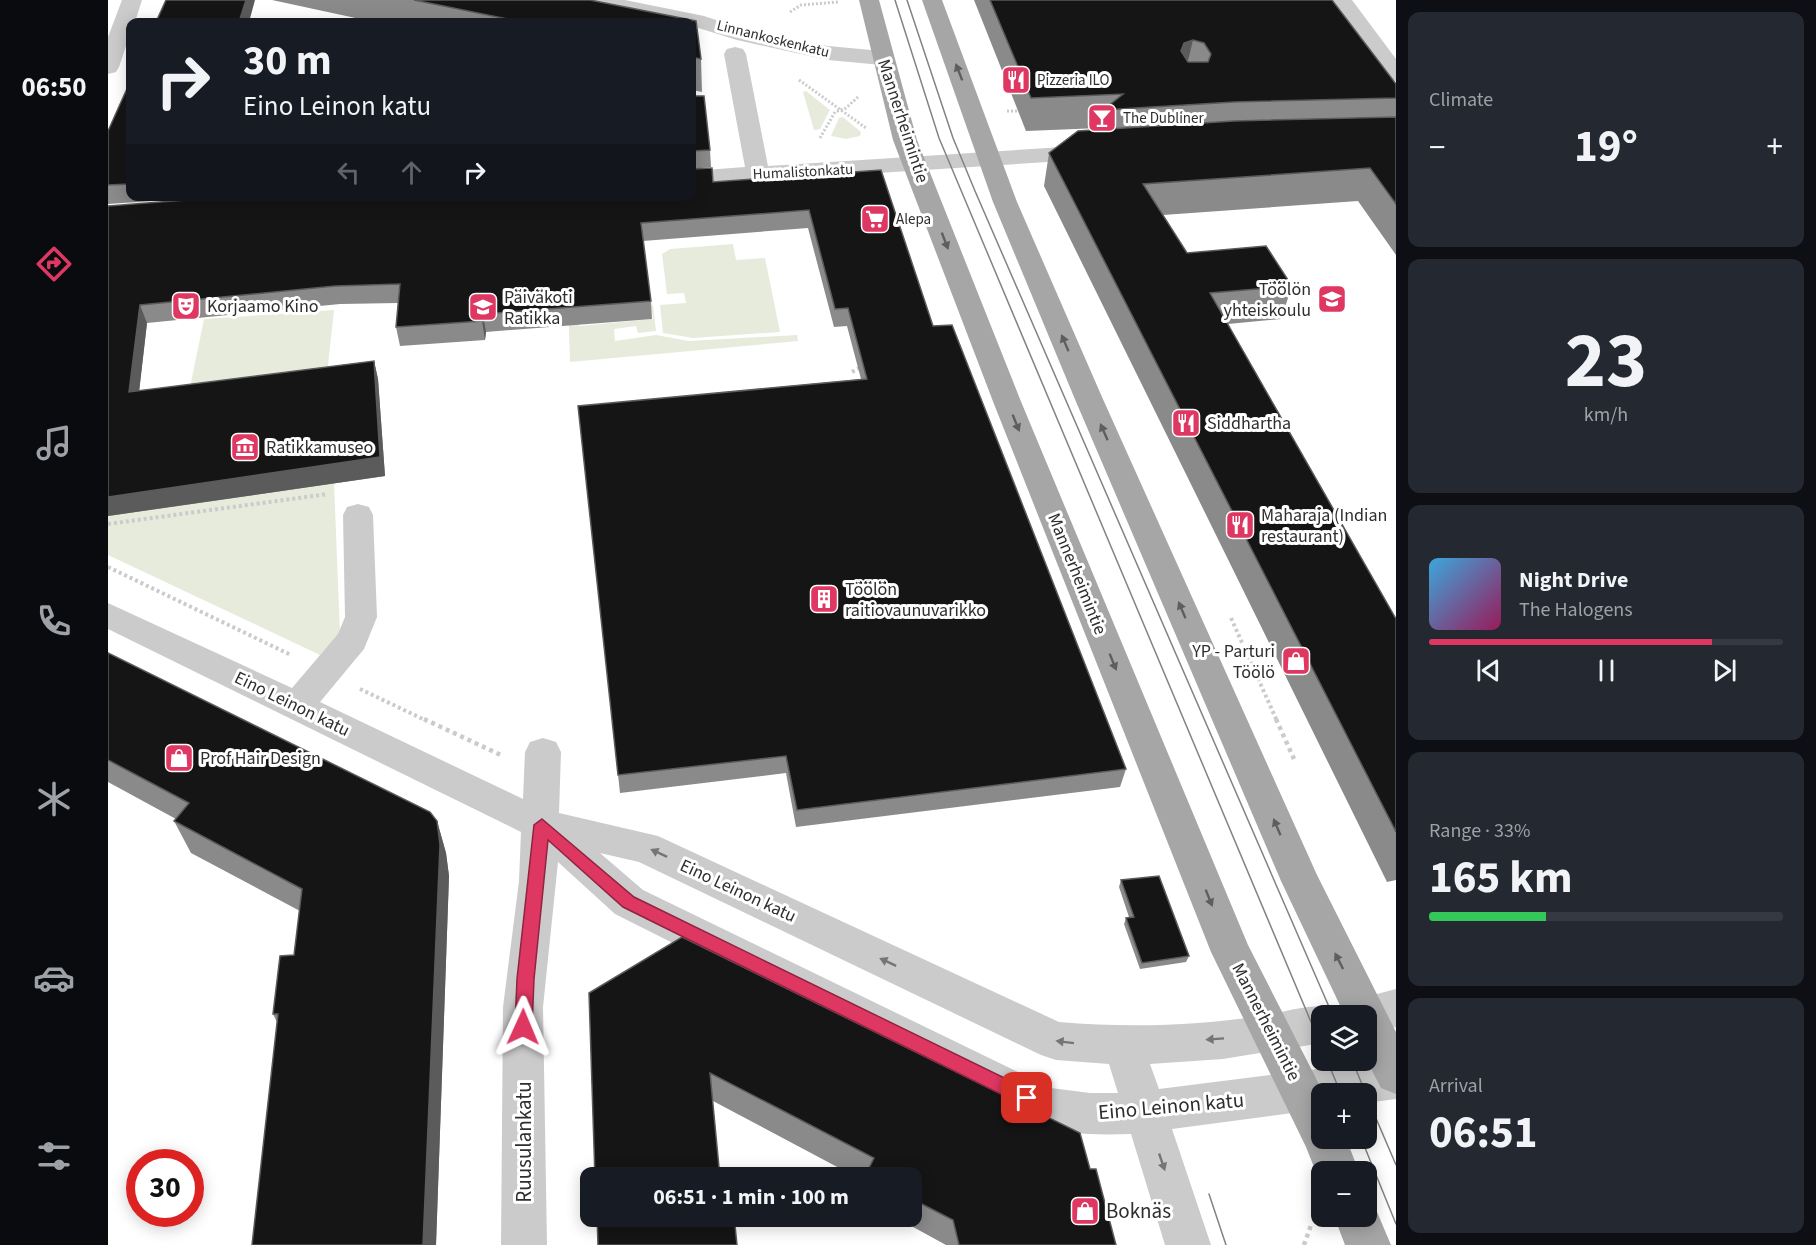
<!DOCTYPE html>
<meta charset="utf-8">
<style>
:root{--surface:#171b24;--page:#242831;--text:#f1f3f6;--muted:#9ea1a6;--line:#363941;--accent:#de3762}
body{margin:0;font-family:"Source Sans 3",sans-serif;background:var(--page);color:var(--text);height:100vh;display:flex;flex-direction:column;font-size:22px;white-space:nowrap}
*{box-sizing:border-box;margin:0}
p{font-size:20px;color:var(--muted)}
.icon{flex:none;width:33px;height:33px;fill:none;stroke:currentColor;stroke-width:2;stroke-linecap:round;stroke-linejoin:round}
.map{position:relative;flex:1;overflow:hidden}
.sheet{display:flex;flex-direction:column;gap:12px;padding:12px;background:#0d0f14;width:420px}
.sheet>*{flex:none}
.top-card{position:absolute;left:18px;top:18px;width:570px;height:183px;border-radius:12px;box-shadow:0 3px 15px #0003;background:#171b24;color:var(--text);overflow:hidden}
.tools{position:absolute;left:1203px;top:1005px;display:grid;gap:12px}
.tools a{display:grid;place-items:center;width:66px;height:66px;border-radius:12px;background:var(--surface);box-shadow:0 3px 15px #0003;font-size:30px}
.speed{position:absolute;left:18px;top:1149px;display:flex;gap:12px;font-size:30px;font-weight:700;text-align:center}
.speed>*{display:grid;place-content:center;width:78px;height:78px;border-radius:50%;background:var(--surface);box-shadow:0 3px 15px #0003;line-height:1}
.speed .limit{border:9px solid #d22;background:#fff;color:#111}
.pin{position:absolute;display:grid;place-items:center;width:51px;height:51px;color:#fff;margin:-26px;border-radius:12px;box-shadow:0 3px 9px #0006}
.me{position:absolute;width:66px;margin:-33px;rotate:1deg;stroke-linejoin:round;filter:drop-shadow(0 0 4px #0008)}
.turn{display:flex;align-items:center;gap:21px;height:126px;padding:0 18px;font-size:27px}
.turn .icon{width:78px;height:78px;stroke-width:2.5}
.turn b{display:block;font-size:42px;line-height:51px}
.lanes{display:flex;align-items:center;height:57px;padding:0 18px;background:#0003;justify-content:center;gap:30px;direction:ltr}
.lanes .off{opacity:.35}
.big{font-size:45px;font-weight:700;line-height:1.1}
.sheet .widget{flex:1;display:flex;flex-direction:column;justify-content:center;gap:9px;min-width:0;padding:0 21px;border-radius:12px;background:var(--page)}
.sheet .dial{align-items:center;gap:0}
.dial b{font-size:78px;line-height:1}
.song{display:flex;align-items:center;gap:18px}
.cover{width:72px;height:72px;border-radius:9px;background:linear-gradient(135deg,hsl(200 70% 55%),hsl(330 70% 35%))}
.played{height:6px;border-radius:3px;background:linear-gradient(90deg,var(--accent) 80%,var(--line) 80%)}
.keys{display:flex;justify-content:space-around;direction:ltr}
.heat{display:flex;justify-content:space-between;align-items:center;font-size:33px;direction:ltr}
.charge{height:9px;border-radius:4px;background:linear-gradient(90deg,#34c759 33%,var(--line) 0)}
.trip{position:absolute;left:472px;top:1167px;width:342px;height:60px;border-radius:12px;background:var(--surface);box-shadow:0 3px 15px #0003;font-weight:700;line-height:60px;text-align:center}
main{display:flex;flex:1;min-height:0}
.menu{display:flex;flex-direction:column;width:108px;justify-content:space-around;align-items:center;background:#090b0e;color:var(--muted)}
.menu .icon{width:42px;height:42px}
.menu .on{color:var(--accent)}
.menu b{font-size:27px;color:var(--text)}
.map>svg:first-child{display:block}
.green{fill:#e7ebdc}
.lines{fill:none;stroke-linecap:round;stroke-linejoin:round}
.path-far2{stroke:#cbcbcb;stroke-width:3;stroke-dasharray:2 2;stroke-linecap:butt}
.path-far1{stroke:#cbcbcb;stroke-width:4;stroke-dasharray:3 3;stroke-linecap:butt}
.path{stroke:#cbcbcb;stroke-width:4.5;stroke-dasharray:4 4;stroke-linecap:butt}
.minor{fill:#cbcbcb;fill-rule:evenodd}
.major{fill:#a6a6a6;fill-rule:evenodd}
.tram{stroke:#838383;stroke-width:1.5}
.wall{fill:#8a8a8a}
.shaded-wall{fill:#5b5b5b}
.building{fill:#151515;stroke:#5b5b5b;stroke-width:1.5;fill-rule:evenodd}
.oneway{fill:#5e5e5e}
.oneway2{fill:#757575}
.route{fill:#de3762;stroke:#902440;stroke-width:1.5}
.labels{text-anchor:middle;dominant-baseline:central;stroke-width:6;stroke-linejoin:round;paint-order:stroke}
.far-street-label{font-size:15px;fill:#2e2e2e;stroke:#fff}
.far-poi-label{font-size:15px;fill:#2e2e2e;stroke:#fff;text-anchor:start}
.street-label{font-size:18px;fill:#2e2e2e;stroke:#fff}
.poi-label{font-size:18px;fill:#2e2e2e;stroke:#fff;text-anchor:start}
.near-street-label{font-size:21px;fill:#2e2e2e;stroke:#fff}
.near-poi-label{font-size:21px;fill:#2e2e2e;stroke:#fff;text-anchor:start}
</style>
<main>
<nav class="menu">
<b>06:50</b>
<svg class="icon on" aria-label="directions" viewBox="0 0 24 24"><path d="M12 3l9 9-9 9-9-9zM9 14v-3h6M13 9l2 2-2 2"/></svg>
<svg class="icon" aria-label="music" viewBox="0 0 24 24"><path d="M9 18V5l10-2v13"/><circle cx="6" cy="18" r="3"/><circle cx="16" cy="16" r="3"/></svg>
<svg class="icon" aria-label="phone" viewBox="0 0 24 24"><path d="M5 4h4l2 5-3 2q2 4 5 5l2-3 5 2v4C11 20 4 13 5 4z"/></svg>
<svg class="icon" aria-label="climate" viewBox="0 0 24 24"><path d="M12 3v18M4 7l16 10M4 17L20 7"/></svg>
<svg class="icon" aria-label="car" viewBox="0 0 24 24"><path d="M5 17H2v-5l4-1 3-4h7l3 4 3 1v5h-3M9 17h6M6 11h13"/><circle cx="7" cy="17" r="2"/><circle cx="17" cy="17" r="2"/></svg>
<svg class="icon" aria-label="filters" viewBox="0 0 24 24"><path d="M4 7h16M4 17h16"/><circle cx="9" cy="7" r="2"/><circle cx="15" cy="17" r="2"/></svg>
</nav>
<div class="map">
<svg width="1288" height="1245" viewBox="0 0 1288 1245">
<rect width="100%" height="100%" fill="#fff"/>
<path class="green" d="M698,91L722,110L712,129L706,130L695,92Z
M735,117L753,132L752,136L738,139L723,136L731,118Z
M625,244L628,260L657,258L672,332L585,338L555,333L552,305L578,303L576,293L559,294L554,254L562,249Z
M468,299L471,326L545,319L543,306L545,305L548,331L530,333L528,326L506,329L507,341L548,335L581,341L689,335L690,341L462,362L460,300Z
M226,310L218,384L79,402L96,319Z
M226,483L232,634L212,655L0,555V516Z"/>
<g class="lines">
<path class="path-far2" d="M682,12L693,5L730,2
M691,80L758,128
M899,111H910
M712,138L727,112L738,108L750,97"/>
<path class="path-far1" d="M744,372L753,367
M0,524L220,494
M0,567L183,655
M1123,618L1169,721
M252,689L319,721"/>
<path class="path" d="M316,719L395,756
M1168,719L1186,759
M1196,1245L1203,1225"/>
<path class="minor" d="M14,0H34L27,22H22V34L11,67L8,72L0,74V37Z
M476,0H517L596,16L635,29L720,46L774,51L782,53L785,58L782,63L774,65L720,60L629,40L584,26V22H567L486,6L479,4Z
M1087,0H1244L1288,59V81L1280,79L1227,6L1100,12L1093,10Z
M627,47L635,49L638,54L660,166L986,145L994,147L998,152L994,157L986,159L584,185V171L637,167L616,54L619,49Z
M250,504L261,507L265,515L269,617L256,649L212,702L415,799L417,752L422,742L435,738L448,742L453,752L451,813L550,836L951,1022C1021,1028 1090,1026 1159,1015C1177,1012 1218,998 1230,1014L1235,1003L1288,989V1027L1258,1033V1016H1214V1043L1115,1059L1042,1064L1051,1089L1288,1059V1099L1258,1103V1094H1214V1109L1064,1129L1103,1245H1057L1023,1134C989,1135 955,1135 924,1123L507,914L450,862L435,1007L439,1245H393L395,1007L411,881L413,832L0,629V603L184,688L230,634L237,617L235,515L239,507ZM492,853L531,862L933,1055L948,1060L1001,1064L1010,1093H982L943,1088L535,890Z"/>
<path class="major" d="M751,0H771L809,140L914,404L1140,945L1216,1094H1214V1138H1238L1251,1172H1214V1187L1198,1147L1103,952L886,404L785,140Z
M814,0H834L909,202L994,397L1209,875L1288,1032V1094L1273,1088L1258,1059V1016H1237L1173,881L966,397L885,202Z
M1258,1198L1264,1200L1283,1245H1237L1226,1216H1258Z"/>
<path class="tram" d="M787,0L831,138L1214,1048
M799,0L845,138L867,191L1225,1016
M1219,1060L1233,1094
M1244,1060L1258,1094
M1258,1095L1288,1165
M1253,1138L1288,1224
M1101,1194L1118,1245"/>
</g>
<path class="wall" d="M164,0H482L588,21L593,59L594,92L584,90V22H266Z
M866,0H1224L1288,84V255L1250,201L1055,215L1079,253L1184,286L1173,319L1120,324L1288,619V880L1279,882L936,186L941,153L992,129V128L918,131Z
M22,82V196H115L0,204V131Z
M584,96L602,150L603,167L584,169L605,182L773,170L825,326L1018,769L1012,787L688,827L678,773L512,793L470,406L753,379L739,326L726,327L700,228L535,241L543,301L544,319L378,332L377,340L292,346L288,327L290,303L232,304L39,323L31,391L266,361L270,379L277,476L0,516V206L584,196Z
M0,653L329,821L338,853L341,876L328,1245H144L169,1022L165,1014L186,955L192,911L83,853L66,821L68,819L0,782Z
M1013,880L1081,956L1078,962L1032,969L1016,924L1018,918L1021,917L1011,887Z
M481,993L982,1169L1008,1245H838L785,1216H804V1178H750L605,1101Z"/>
<path class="shaded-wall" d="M138,0H147L141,22H131Z
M1085,40L1077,73L1073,51L1076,43Z
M32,305L39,323L29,410L21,392Z
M375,314L378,332L377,340L374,321Z
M266,361L270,379L277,476L0,516V497Z
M329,821L338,853L341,876L328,1245H315Z"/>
<path class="building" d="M58,0H138L131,22H48Z
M306,0H482L588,21L593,59L584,57V22H414Z
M882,0H1224L1288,84V98L1126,102L995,110L1015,94L923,98ZM1085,40L1096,43L1103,54L1100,62H1080L1073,51L1076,43Z
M22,82V184L0,185V131Z
M584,96H596L602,150L584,151Z
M1288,117V204L1262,168L1035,184L1079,253L1158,246L1184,286L1102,293L1288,619V832L941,153L970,131L1126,121Z
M604,168L605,182L773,170L825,326L844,325L1018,769L689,810L678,756L510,775L470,406L759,379L740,308L727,309L701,210L533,223L543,301L375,314L374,321L288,327L292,284L227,286L32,305L21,392L266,361L272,457L0,497V206L131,196H584V169Z
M0,653L322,812L329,821L332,845L315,1245H144L170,1014H165L172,956L186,955L194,889L66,821L81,803L0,760Z
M1051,876L1081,956L1034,963L1018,918L1026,917L1013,880Z
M574,937L972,1133L982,1169H988L1008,1245H851L845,1220L804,1199V1178H764L758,1174L766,1158L602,1073L612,1178H487L481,993Z
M489,1216H626L629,1245H490Z"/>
<defs><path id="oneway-solid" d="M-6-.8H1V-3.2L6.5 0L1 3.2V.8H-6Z" transform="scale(1.5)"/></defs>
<g class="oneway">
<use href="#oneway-solid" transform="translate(851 72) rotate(-111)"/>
<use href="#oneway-solid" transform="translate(837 241) rotate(69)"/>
<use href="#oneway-solid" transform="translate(957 343) rotate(-113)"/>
<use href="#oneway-solid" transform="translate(908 423) rotate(68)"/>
<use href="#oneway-solid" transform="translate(996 432) rotate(-114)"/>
<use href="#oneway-solid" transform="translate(1074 610) rotate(-113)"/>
<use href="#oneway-solid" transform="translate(1005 662) rotate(68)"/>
<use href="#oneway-solid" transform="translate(1169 827) rotate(-113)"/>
<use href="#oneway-solid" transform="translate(1101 898) rotate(68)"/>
<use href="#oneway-solid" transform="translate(1231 961) rotate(-117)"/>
</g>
<g class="oneway2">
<use href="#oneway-solid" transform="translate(551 853) rotate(-155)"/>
<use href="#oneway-solid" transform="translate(780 962) rotate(-155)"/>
<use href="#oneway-solid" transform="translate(1107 1039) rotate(176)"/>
<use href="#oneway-solid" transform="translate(957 1042) rotate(-173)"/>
<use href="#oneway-solid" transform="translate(1054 1162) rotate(71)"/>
</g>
<path class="route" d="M434,819L526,897L925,1092L927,1098L925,1104L919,1106L913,1104L515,907L440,840L426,979L424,1027L421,1033L415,1035L409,1033L407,1027L409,979L426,825Z"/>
<defs>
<g id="restaurant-square" transform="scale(1.5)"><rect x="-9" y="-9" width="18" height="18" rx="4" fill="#de3762" stroke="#fff"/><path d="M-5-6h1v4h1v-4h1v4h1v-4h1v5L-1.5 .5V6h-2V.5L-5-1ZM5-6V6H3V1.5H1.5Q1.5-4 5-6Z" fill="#fff"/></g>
<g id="bar-square" transform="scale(1.5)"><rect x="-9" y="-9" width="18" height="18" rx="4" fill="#de3762" stroke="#fff"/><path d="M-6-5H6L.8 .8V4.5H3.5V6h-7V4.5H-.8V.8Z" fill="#fff"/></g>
<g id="supermarket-square" transform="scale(1.5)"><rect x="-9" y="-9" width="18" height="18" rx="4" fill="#de3762" stroke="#fff"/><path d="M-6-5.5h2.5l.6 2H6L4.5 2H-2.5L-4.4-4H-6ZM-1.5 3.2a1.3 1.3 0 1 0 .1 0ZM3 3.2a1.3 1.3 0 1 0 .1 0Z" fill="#fff"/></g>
<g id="school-square" transform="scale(1.5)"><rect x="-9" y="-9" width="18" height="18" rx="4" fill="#de3762" stroke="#fff"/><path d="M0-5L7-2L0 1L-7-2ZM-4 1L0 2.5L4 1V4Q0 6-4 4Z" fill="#fff"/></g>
<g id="theatre-square" transform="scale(1.5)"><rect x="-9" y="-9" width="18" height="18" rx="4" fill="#de3762" stroke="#fff"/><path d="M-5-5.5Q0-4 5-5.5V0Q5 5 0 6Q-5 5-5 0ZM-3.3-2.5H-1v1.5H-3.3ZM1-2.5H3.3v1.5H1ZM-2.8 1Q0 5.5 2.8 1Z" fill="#fff"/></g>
<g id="museum-square" transform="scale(1.5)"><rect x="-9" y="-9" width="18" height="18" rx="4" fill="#de3762" stroke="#fff"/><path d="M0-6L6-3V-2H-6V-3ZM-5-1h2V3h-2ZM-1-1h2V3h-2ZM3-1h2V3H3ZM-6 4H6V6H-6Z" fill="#fff"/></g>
<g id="building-square" transform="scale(1.5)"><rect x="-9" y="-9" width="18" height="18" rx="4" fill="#de3762" stroke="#fff"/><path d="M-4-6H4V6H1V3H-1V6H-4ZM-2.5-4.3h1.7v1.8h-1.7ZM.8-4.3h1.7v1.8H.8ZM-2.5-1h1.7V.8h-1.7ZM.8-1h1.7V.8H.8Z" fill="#fff"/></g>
<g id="shop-square" transform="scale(1.5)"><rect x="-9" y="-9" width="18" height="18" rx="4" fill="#de3762" stroke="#fff"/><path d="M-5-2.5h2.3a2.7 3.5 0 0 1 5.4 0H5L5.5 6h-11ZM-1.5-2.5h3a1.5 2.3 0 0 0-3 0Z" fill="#fff"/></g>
</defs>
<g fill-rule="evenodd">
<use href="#restaurant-square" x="908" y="80"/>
<use href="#bar-square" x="994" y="118"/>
<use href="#supermarket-square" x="767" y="219"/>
<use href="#school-square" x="1224" y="299"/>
<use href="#theatre-square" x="78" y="306"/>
<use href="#school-square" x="375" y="307"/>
<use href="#restaurant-square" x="1078" y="423"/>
<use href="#museum-square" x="137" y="447"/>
<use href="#restaurant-square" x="1132" y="525"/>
<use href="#building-square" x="716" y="599"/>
<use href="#shop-square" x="1188" y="661"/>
<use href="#shop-square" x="71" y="758"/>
<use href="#shop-square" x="977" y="1211"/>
</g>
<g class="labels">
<g class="far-street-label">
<text transform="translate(665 39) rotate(14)">Linnankoskenkatu</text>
<text transform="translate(695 172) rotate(-3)">Humalistonkatu</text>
</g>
<g class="far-poi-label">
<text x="929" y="80">Pizzeria ILO</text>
<text x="1015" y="118">The Dubliner</text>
<text x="788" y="219">Alepa</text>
</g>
<g class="street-label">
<text transform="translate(795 121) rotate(72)">Mannerheimintie</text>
<text transform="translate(969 574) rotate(68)">Mannerheimintie</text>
<text transform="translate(184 704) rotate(26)">Eino Leinon katu</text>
<text transform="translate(630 891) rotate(25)">Eino Leinon katu</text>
<text transform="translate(1158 1022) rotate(63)">Mannerheimintie</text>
</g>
<g class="poi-label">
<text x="1203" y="289" text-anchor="end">Töölön<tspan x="1203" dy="21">yhteiskoulu</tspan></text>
<text x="396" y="297">Päiväkoti<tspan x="396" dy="21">Ratikka</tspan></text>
<text x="99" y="306">Korjaamo Kino</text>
<text x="1099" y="423">Siddhartha</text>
<text x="158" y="447">Ratikkamuseo</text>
<text x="1153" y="515">Maharaja (Indian<tspan x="1153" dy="21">restaurant)</tspan></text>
<text x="737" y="589">Töölön<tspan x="737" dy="21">raitiovaunuvarikko</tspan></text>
<text x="1167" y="651" text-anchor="end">YP - Parturi<tspan x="1167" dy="21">Töölö</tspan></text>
<text x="92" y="758">Prof Hair Design</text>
</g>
<g class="near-street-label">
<text transform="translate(1063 1106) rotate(-5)">Eino Leinon katu</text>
<text transform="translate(416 1142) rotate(-90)">Ruusulankatu</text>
</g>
<g class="near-poi-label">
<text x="998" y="1211">Boknäs</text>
</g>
</g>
</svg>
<div class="tools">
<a><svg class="icon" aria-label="layers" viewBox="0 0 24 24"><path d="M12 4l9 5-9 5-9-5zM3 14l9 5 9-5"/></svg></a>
<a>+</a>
<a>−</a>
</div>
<div class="speed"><div class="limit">30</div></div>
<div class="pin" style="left:919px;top:1098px;background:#d93025"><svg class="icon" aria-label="arrive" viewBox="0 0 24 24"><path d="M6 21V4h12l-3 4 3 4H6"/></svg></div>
<svg class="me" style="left:415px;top:1027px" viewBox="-20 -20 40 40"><path d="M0-17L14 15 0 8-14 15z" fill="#de3762" stroke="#fff" stroke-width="4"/></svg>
<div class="trip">06:51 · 1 min · 100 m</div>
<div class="top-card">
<div class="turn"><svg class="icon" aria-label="right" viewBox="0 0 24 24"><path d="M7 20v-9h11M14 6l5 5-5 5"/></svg><div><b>30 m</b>Eino Leinon katu</div></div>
<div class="lanes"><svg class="icon off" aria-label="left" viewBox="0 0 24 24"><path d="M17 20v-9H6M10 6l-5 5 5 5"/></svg><svg class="icon off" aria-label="ahead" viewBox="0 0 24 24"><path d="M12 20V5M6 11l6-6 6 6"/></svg><svg class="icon" aria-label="right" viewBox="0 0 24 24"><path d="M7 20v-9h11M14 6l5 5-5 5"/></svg></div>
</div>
</div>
<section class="sheet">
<div class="widget"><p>Climate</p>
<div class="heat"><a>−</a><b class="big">19°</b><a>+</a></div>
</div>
<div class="widget dial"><b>23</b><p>km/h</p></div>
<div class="widget">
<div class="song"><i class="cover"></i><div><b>Night Drive</b><p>The Halogens</p></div></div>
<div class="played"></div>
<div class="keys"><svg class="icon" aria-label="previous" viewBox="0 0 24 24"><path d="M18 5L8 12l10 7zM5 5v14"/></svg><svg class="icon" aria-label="pause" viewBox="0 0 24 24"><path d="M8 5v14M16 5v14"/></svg><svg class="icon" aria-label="next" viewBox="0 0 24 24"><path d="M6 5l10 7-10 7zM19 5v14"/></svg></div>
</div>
<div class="widget"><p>Range · 33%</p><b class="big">165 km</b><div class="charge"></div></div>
<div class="widget"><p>Arrival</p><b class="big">06:51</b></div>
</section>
</main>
